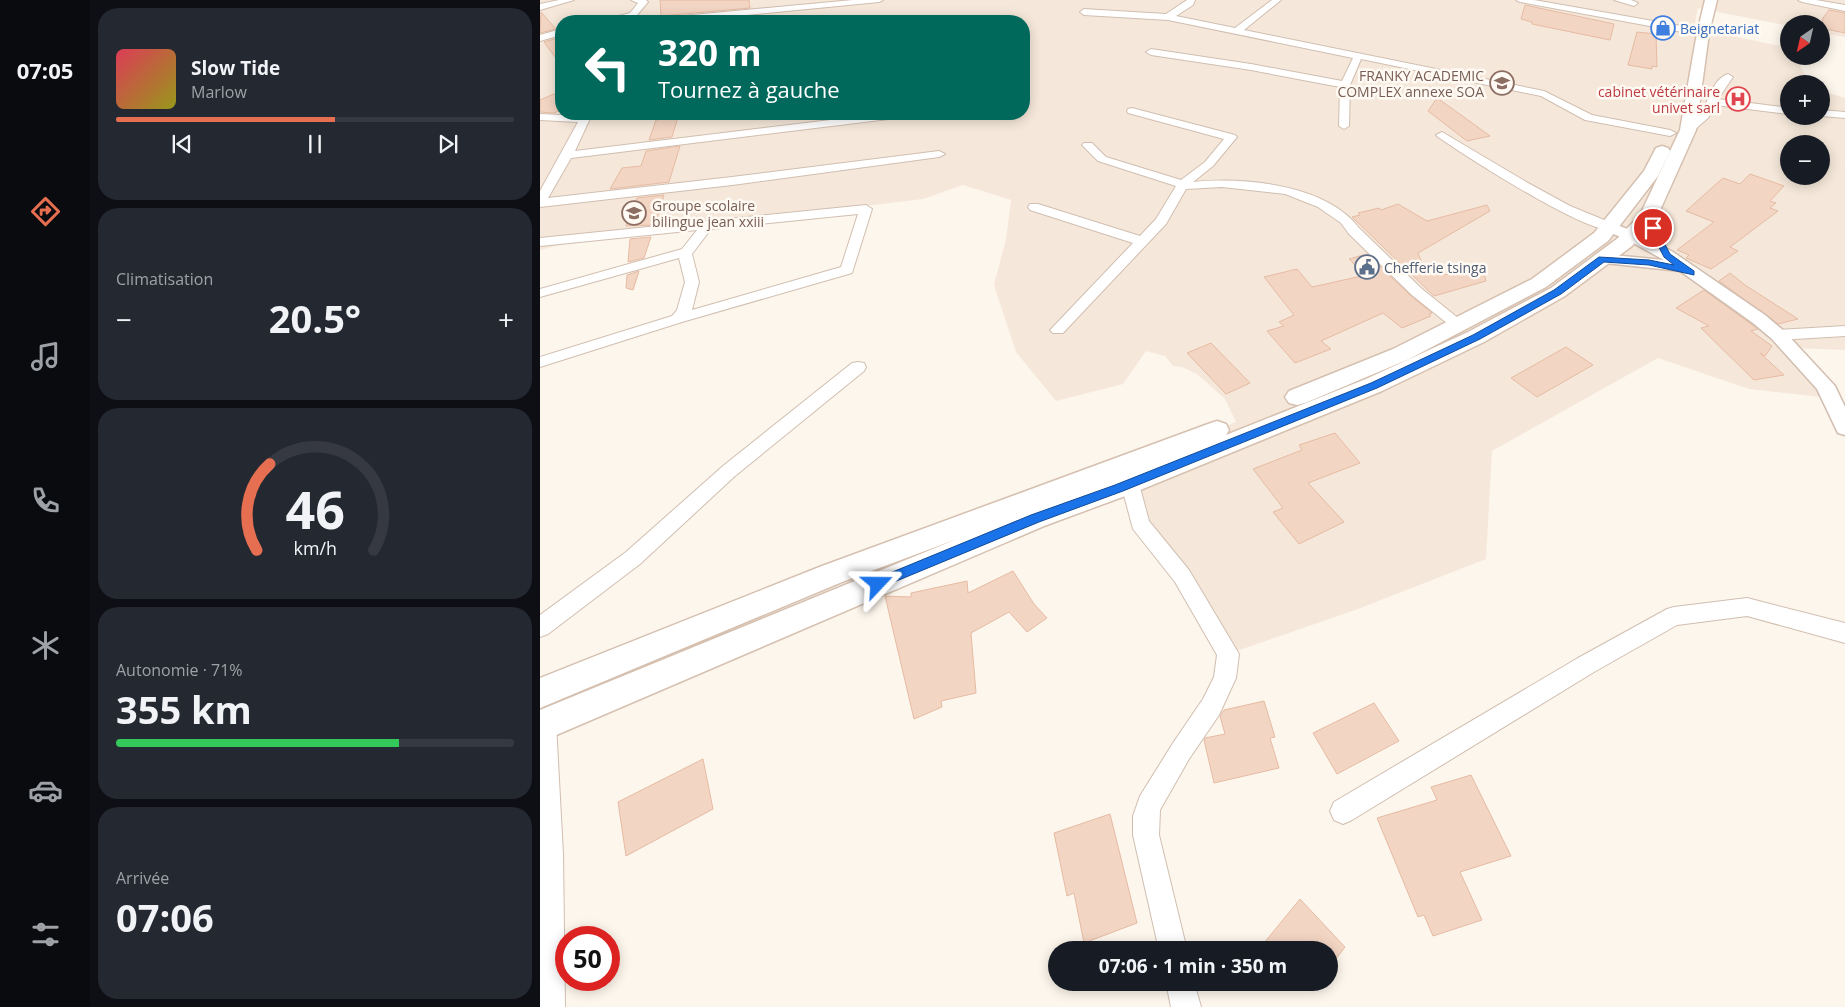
<!DOCTYPE html>
<html lang="fr">
<meta charset="utf-8">
<style>
:root{--surface:#171b24;--page:#242831;--text:#f1f3f6;--muted:#9ea1a6;--line:#363941;--accent:#e76f51}
body{margin:0;font-family:"Open Sans",sans-serif;background:var(--page);color:var(--text);height:100vh;display:flex;flex-direction:column;font-size:19px;white-space:nowrap}
*{box-sizing:border-box;margin:0}
p{font-size:16px;color:var(--muted)}
.icon{flex:none;width:28px;height:28px;fill:none;stroke:currentColor;stroke-width:2;stroke-linecap:round;stroke-linejoin:round}
.map{position:relative;flex:1;overflow:hidden}
.drawer{display:flex;flex-direction:column;gap:8px;padding:8px;background:#0d0f14;width:450px}
.drawer>*{flex:none}
.top-card{position:absolute;left:15px;top:15px;width:475px;height:105px;border-radius:20px;box-shadow:0 2px 12px #0003;background:#00695c;color:#fff;overflow:hidden}
.needle{width:32px;rotate:214deg}
.tools{position:absolute;left:1240px;top:15px;display:grid;gap:10px}
.tools a{display:grid;place-items:center;width:50px;height:50px;border-radius:50%;background:var(--surface);box-shadow:0 2px 12px #0003;font-size:25px}
.speed{position:absolute;left:15px;top:926px;display:flex;gap:10px;font-size:25px;font-weight:700;text-align:center}
.speed>*{display:grid;place-content:center;width:65px;height:65px;border-radius:50%;background:var(--surface);box-shadow:0 2px 12px #0003;line-height:1}
.speed .limit{border:8px solid #d22;background:#fff;color:#111}
.pin{position:absolute;display:grid;place-items:center;width:42px;height:42px;color:#fff;margin:-21px;border:2px solid #fff;border-radius:50%;box-shadow:0 1px 5px #0007}
.me{position:absolute;width:55px;margin:-28px;rotate:67deg;stroke-linejoin:round;filter:drop-shadow(0 0 4px #0008)}
.turn{display:flex;align-items:center;gap:18px;height:105px;padding:0 20px;font-size:22px}
.turn .icon{width:65px;height:65px;stroke-width:2.5}
.turn b{display:block;font-size:35px;line-height:42px}
.big{font-size:38px;font-weight:700;line-height:1.1}
.drawer .card{flex:1;display:flex;flex-direction:column;justify-content:center;gap:8px;min-width:0;padding:0 18px;border-radius:20px;background:var(--page)}
.drawer .dial{align-items:center;gap:0}
.dial svg{height:130px;overflow:visible;fill:none;stroke:var(--line);stroke-width:7;stroke-linecap:round;text-anchor:middle}
.dial text{fill:var(--text);stroke:none}
.song{display:flex;align-items:center;gap:15px}
.cover{width:60px;height:60px;border-radius:8px;background:linear-gradient(135deg,hsl(350 70% 55%),hsl(60 70% 35%))}
.played{height:5px;border-radius:2px;background:linear-gradient(90deg,var(--accent) 55%,var(--line) 55%)}
.keys{display:flex;justify-content:space-around;direction:ltr}
.heat{display:flex;justify-content:space-between;align-items:center;font-size:28px;direction:ltr}
.charge{height:8px;border-radius:4px;background:linear-gradient(90deg,#34c759 71%,var(--line) 0)}
.trip{position:absolute;left:508px;top:941px;width:290px;height:50px;border-radius:25px;background:var(--surface);box-shadow:0 2px 12px #0003;font-weight:700;line-height:50px;text-align:center}
main{display:flex;flex:1;min-height:0}
.dock{display:flex;flex-direction:column;width:90px;justify-content:space-around;align-items:center;background:#090b0e;color:var(--muted)}
.dock .icon{width:35px;height:35px}
.dock .current{color:var(--accent)}
.dock b{font-size:22px;color:var(--text)}
.map>svg:first-child{display:block}
.residential{fill:#f5e8da;fill-rule:evenodd}
.building{fill:#f3d5c3;stroke:#e6bba3}
.lines{fill:none;stroke-linecap:round;stroke-linejoin:round}
.minor-casing{stroke:#d1beb0;stroke-width:2}
.tertiary-casing{stroke:#d1beb0;stroke-width:3}
.secondary-casing{stroke:#d6c0b0;stroke-width:3}
.minor{fill:#fff;fill-rule:evenodd}
.tertiary{fill:#fff;fill-rule:evenodd}
.secondary{fill:#fff;fill-rule:evenodd}
.route{fill:#1a73e8;stroke:#114b97}
.labels{text-anchor:middle;dominant-baseline:central;stroke-width:5;stroke-linejoin:round;paint-order:stroke}
.far-shop-label{font-size:14px;fill:#366cbe;stroke:#fffaf3;text-anchor:start}
.far-education-label{font-size:14px;fill:#785e54;stroke:#fffaf3;text-anchor:end}
.far-health-label{font-size:14px;fill:#be3a42;stroke:#fffaf3;text-anchor:end}
.far-service-label{font-size:14px;fill:#4e5e75;stroke:#fffaf3;text-anchor:start}
</style>
<main>
<nav class="dock">
<b>07:05</b>
<svg class="icon current" aria-label="directions" viewBox="0 0 24 24"><path d="M12 3l9 9-9 9-9-9zM9 14v-3h6M13 9l2 2-2 2"/></svg>
<svg class="icon" aria-label="music" viewBox="0 0 24 24"><path d="M9 18V5l10-2v13"/><circle cx="6" cy="18" r="3"/><circle cx="16" cy="16" r="3"/></svg>
<svg class="icon" aria-label="phone" viewBox="0 0 24 24"><path d="M5 4h4l2 5-3 2q2 4 5 5l2-3 5 2v4C11 20 4 13 5 4z"/></svg>
<svg class="icon" aria-label="climate" viewBox="0 0 24 24"><path d="M12 3v18M4 7l16 10M4 17L20 7"/></svg>
<svg class="icon" aria-label="car" viewBox="0 0 24 24"><path d="M5 17H2v-5l4-1 3-4h7l3 4 3 1v5h-3M9 17h6M6 11h13"/><circle cx="7" cy="17" r="2"/><circle cx="17" cy="17" r="2"/></svg>
<svg class="icon" aria-label="filters" viewBox="0 0 24 24"><path d="M4 7h16M4 17h16"/><circle cx="9" cy="7" r="2"/><circle cx="15" cy="17" r="2"/></svg>
</nav>
<section class="drawer">
<div class="card">
<div class="song"><i class="cover"></i><div><b>Slow Tide</b><p>Marlow</p></div></div>
<div class="played"></div>
<div class="keys"><svg class="icon" aria-label="previous" viewBox="0 0 24 24"><path d="M18 5L8 12l10 7zM5 5v14"/></svg><svg class="icon" aria-label="pause" viewBox="0 0 24 24"><path d="M8 5v14M16 5v14"/></svg><svg class="icon" aria-label="next" viewBox="0 0 24 24"><path d="M6 5l10 7-10 7zM19 5v14"/></svg></div>
</div>
<div class="card"><p>Climatisation</p>
<div class="heat"><a>−</a><b class="big">20.5°</b><a>+</a></div>
</div>
<div class="card dial"><svg viewBox="0 0 100 80">
<path d="M14 69A42 42 0 1 1 86 69"/>
<path d="M14 69A42 42 0 0 1 22 16" stroke="#e76f51"/>
<text x="50" y="56" font-size="32" font-weight="700">46</text>
<text x="50" y="72" font-size="11">km/h</text>
</svg></div>
<div class="card"><p>Autonomie · 71%</p><b class="big">355 km</b><div class="charge"></div></div>
<div class="card"><p>Arrivée</p><b class="big">07:06</b></div>
</section>
<div class="map">
<svg width="1305" height="1007" viewBox="0 0 1305 1007">
<rect width="100%" height="100%" fill="#fdf6ec"/>
<path class="residential" d="M0,0H1305V37L1281,33V24H1249V26L1158,8L1154,28L1249,48V56H1255L1270,84H1249V116H1281V90L1305,98V350L1252,348L1291,398L1209,389L1118,358L952,451L946,559L818,609L688,654L600,524L573,478L565,472L696,422L685,399L657,374L642,367L633,366L625,356L606,351L583,384L516,401L476,352L454,285L466,239L471,200L423,185L383,199L35,241L0,250ZM21,21H484V114H21ZM1249,144H1281V176H1249Z"/>
<path class="building" d="M120,0H209L210,8L121,16Z
M985,5L1074,24L1070,40L992,24V22L981,19Z
M1289,10L1305,13V33L1281,28L1283,18Z
M1,12L16,29L0,33Z
M211,16L212,21H163Z
M1097,32L1116,34L1117,67L1112,66V69L1088,65Z
M21,37V65L4,42Z
M21,91V110L14,113L0,112V100Z
M897,98L921,115L950,136L927,141L888,111Z
M138,117L132,137L109,140L116,120Z
M140,146L129,182L70,189L82,168L101,166L106,151Z
M1210,174L1244,186L1230,201L1236,203L1230,208L1238,211L1190,247L1198,251L1171,269L1146,258L1149,255L1137,250L1174,222L1146,211L1183,178L1200,184Z
M124,195L115,225L86,226L97,198Z
M858,204L887,221L947,205L950,211L878,253L885,270L897,265L905,275L942,266L946,281L894,296L812,217L820,215L818,213L839,208L841,210Z
M111,237L104,258L88,262L90,239Z
M827,254L871,296L892,313L889,314L891,316L862,328L843,313L781,341L791,349L755,363L727,331L744,326L739,322L754,315L724,277L757,269L772,287L826,275L809,259Z
M99,271L93,290L86,288L87,275Z
M1190,273L1205,285L1258,319L1238,324L1179,281Z
M1164,290L1218,329L1211,331L1232,346L1225,356L1220,353L1244,375L1214,380L1161,328L1169,326L1136,308Z
M671,343L710,383L686,394L647,353Z
M1026,347L1053,365L997,397L971,378Z
M795,433L820,463L768,483L804,522L759,544L733,512L743,508L713,469L762,450L759,445Z
M473,571L494,604L507,618L487,632L469,612L431,633L436,693L401,701L402,707L374,719L345,596L371,597V593L427,581L428,593Z
M724,701L735,737L730,738L739,768L674,783L664,740L665,738L685,734L680,716L684,710Z
M834,703L859,741L797,774L773,733Z
M163,759L173,809L86,856L78,802Z
M931,775L971,856L920,872L942,920L893,936L884,915L878,917L837,818L897,800L891,787Z
M570,814L597,923L544,943L534,893L527,896L514,833Z
M760,899L805,947L789,968V950H731L724,943Z"/>
<g class="lines">
<g class="minor-casing">
<path id="minor" d="M19,0H34L0,10V4Z
M91,0H106L108,2L97,15L96,21H88V19L75,21H60L90,13L98,3Z
M313,0H343L339,2L146,21H117L121,18Z
M647,0H655L653,5L636,16L695,28L732,0H741L704,30L1004,91L1052,115L1130,130L1136,133L1130,136L1045,120L1001,96L821,59L810,85L809,126L804,129L799,126L800,87L711,70L611,55L606,52L611,49L711,64L802,81L813,58L628,20L544,15L540,12L544,9L626,14Z
M976,0H994L1153,28L1157,31L1153,34L980,2Z
M1074,0H1091L1098,3L1094,6Z
M1258,0H1276L1305,5V11L1262,2Z
M21,29V35L0,41V35Z
M1188,74L1193,77L1178,99L1249,108V114L1175,105L1168,118L1152,132H1144L1142,130L1144,128C1149,123 1156,119 1160,114C1169,102 1172,79 1188,74Z
M592,108L695,135L697,137L673,166L653,182C704,177 786,184 819,228L882,289L923,322L926,325L923,328H913L872,295L809,234L801,223L778,207L745,194L682,187L646,189L626,224L523,333H513L510,330L513,327L593,243L490,210L488,207L490,204H498L600,236L616,219L636,186L558,161L542,145L544,143H552L566,157L641,180L665,162L684,139L588,113L587,111L588,109Z
M1281,110L1305,112V118L1281,116Z
M0,114L41,116L42,114H52L35,151L340,114H370L365,117L31,158L8,198L192,177L399,151L405,154L399,157L192,185L0,207V191L38,122L0,120Z
M902,132L988,183L1030,206L1074,224L1076,227L1074,230C1049,236 924,155 898,137L896,135Z
M326,205L332,209L312,273L142,322L0,367V357L132,316L137,310L145,282L139,258L0,297V289L142,249L157,230L0,246V238ZM318,214L301,267L152,310L159,282L152,254L171,229Z
M1305,326V336L1238,340L1233,338L1230,335L1233,332L1238,330Z
M318,362L324,363L326,367L324,371L195,476L100,564L8,634L0,637V615L86,552L183,466L312,363Z
M590,477L596,479L599,484L609,521L649,570L699,654L696,678L679,715L649,759L620,810L619,835L647,950H619L593,835V816L600,796L633,743L663,699L674,677L677,655L635,582L593,529L581,484L584,479Z
M1207,598L1305,623V643L1207,616L1137,625L1054,672L812,820L803,824L794,820L790,811L794,802L1038,658L1127,609L1134,607Z
M4,713L12,716L16,724L23,854L25,1007H0V714Z
M626,982H654L661,1007H631Z"/>
</g>
<g class="tertiary-casing">
<path id="tertiary" d="M1069,222L1098,233L1133,252L1225,315L1244,331L1295,386L1305,407V435L1298,433L1277,389L1232,339L1213,323L1140,271L1056,262L1054,259L1056,256L1062,254L1124,260L1086,239L1063,230L1061,227L1063,224Z"/>
</g>
<g class="secondary-casing">
<path id="secondary" d="M1165,0H1177L1169,33L1156,130L1117,217L1092,246L1025,296L944,342L842,391L588,495L504,526L0,742V710L417,539L302,582L0,708V678L282,566L668,424L677,421L686,424L689,430L686,435L826,379L928,332L1011,288L1078,238L1100,215L1140,130L1157,33Z
M1122,146L1128,148L1130,151L1118,176L1068,241L1006,287L869,359L765,403L757,405L749,403L745,397L749,391L853,349L992,279L1054,233L1104,171L1116,148Z"/>
</g>
<use href="#minor" class="minor"/>
<use href="#tertiary" class="tertiary"/>
<use href="#secondary" class="secondary"/>
</g>
<path class="route" d="M1110,227H1116L1130,254L1154,271V275L1109,265L1064,262L1021,294L940,339L837,388L583,491L499,522L342,587L338,589L333,587L331,584L333,580L491,515L575,485L831,383L933,335L1014,290L1059,257L1109,260L1134,265L1124,257L1109,228Z"/>
<defs>
<g id="shop-ring" transform="scale(1.25)"><circle r="9.5" fill="#fffaf3" stroke="#3f7fe0" stroke-width="1.5"/><path d="M-5-2.5h2.3a2.7 3.5 0 0 1 5.4 0H5L5.5 6h-11ZM-1.5-2.5h3a1.5 2.3 0 0 0-3 0Z" fill="#3f7fe0"/></g>
<g id="school-ring" transform="scale(1.25)"><circle r="9.5" fill="#fffaf3" stroke="#8d6e63" stroke-width="1.5"/><path d="M0-5L7-2L0 1L-7-2ZM-4 1L0 2.5L4 1V4Q0 6-4 4Z" fill="#8d6e63"/></g>
<g id="hospital-ring" transform="scale(1.25)"><circle r="9.5" fill="#fffaf3" stroke="#e0444e" stroke-width="1.5"/><path d="M-5-5h3v3.5h4V-5h3V5h-3V1.5h-4V5h-3Z" fill="#e0444e"/></g>
<g id="civic-ring" transform="scale(1.25)"><circle r="9.5" fill="#fffaf3" stroke="#5c6f8a" stroke-width="1.5"/><path d="M-.6-6.5H3V-4.5H.6V-3L4-1V1h2V6H-6V1h2V-1L-.6-3ZM-1.2 2.5V6h2.4V2.5Z" fill="#5c6f8a"/></g>
</defs>
<g fill-rule="evenodd">
<use href="#shop-ring" x="1123" y="28"/>
<use href="#school-ring" x="962" y="83"/>
<use href="#hospital-ring" x="1198" y="99"/>
<use href="#school-ring" x="94" y="213"/>
<use href="#civic-ring" x="827" y="267"/>
</g>
<g class="labels">
<g class="far-shop-label">
<text x="1140" y="28">Beignetariat</text>
</g>
<g class="far-education-label">
<text x="944" y="75">FRANKY ACADEMIC<tspan x="944" dy="16">COMPLEX annexe SOA</tspan></text>
<text x="112" y="205" text-anchor="start">Groupe scolaire<tspan x="112" dy="16">bilingue jean xxiii</tspan></text>
</g>
<g class="far-health-label">
<text x="1180" y="91">cabinet vétérinaire<tspan x="1180" dy="16">univet sarl</tspan></text>
</g>
<g class="far-service-label">
<text x="844" y="267">Chefferie tsinga</text>
</g>
</g>
</svg>
<div class="tools">
<a><svg class="needle" viewBox="-14 -14 28 28"><path d="M0-13l5 13h-10z" fill="#e53935"/><path d="M0 13l5-13h-10z" fill="#9ea1a6"/></svg></a>
<a>+</a>
<a>−</a>
</div>
<div class="speed"><div class="limit">50</div></div>
<div class="pin" style="left:1113px;top:228px;background:#d93025"><svg class="icon" aria-label="arrive" viewBox="0 0 24 24"><path d="M6 21V4h12l-3 4 3 4H6"/></svg></div>
<svg class="me" style="left:338px;top:584px" viewBox="-20 -20 40 40"><path d="M0-17L14 15 0 8-14 15z" fill="#1a73e8" stroke="#fff" stroke-width="4"/></svg>
<div class="trip">07:06 · 1 min · 350 m</div>
<div class="top-card">
<div class="turn"><svg class="icon" aria-label="left" viewBox="0 0 24 24"><path d="M17 20v-9H6M10 6l-5 5 5 5"/></svg><div><b>320 m</b>Tournez à gauche</div></div>
</div>
</div>
</main>
